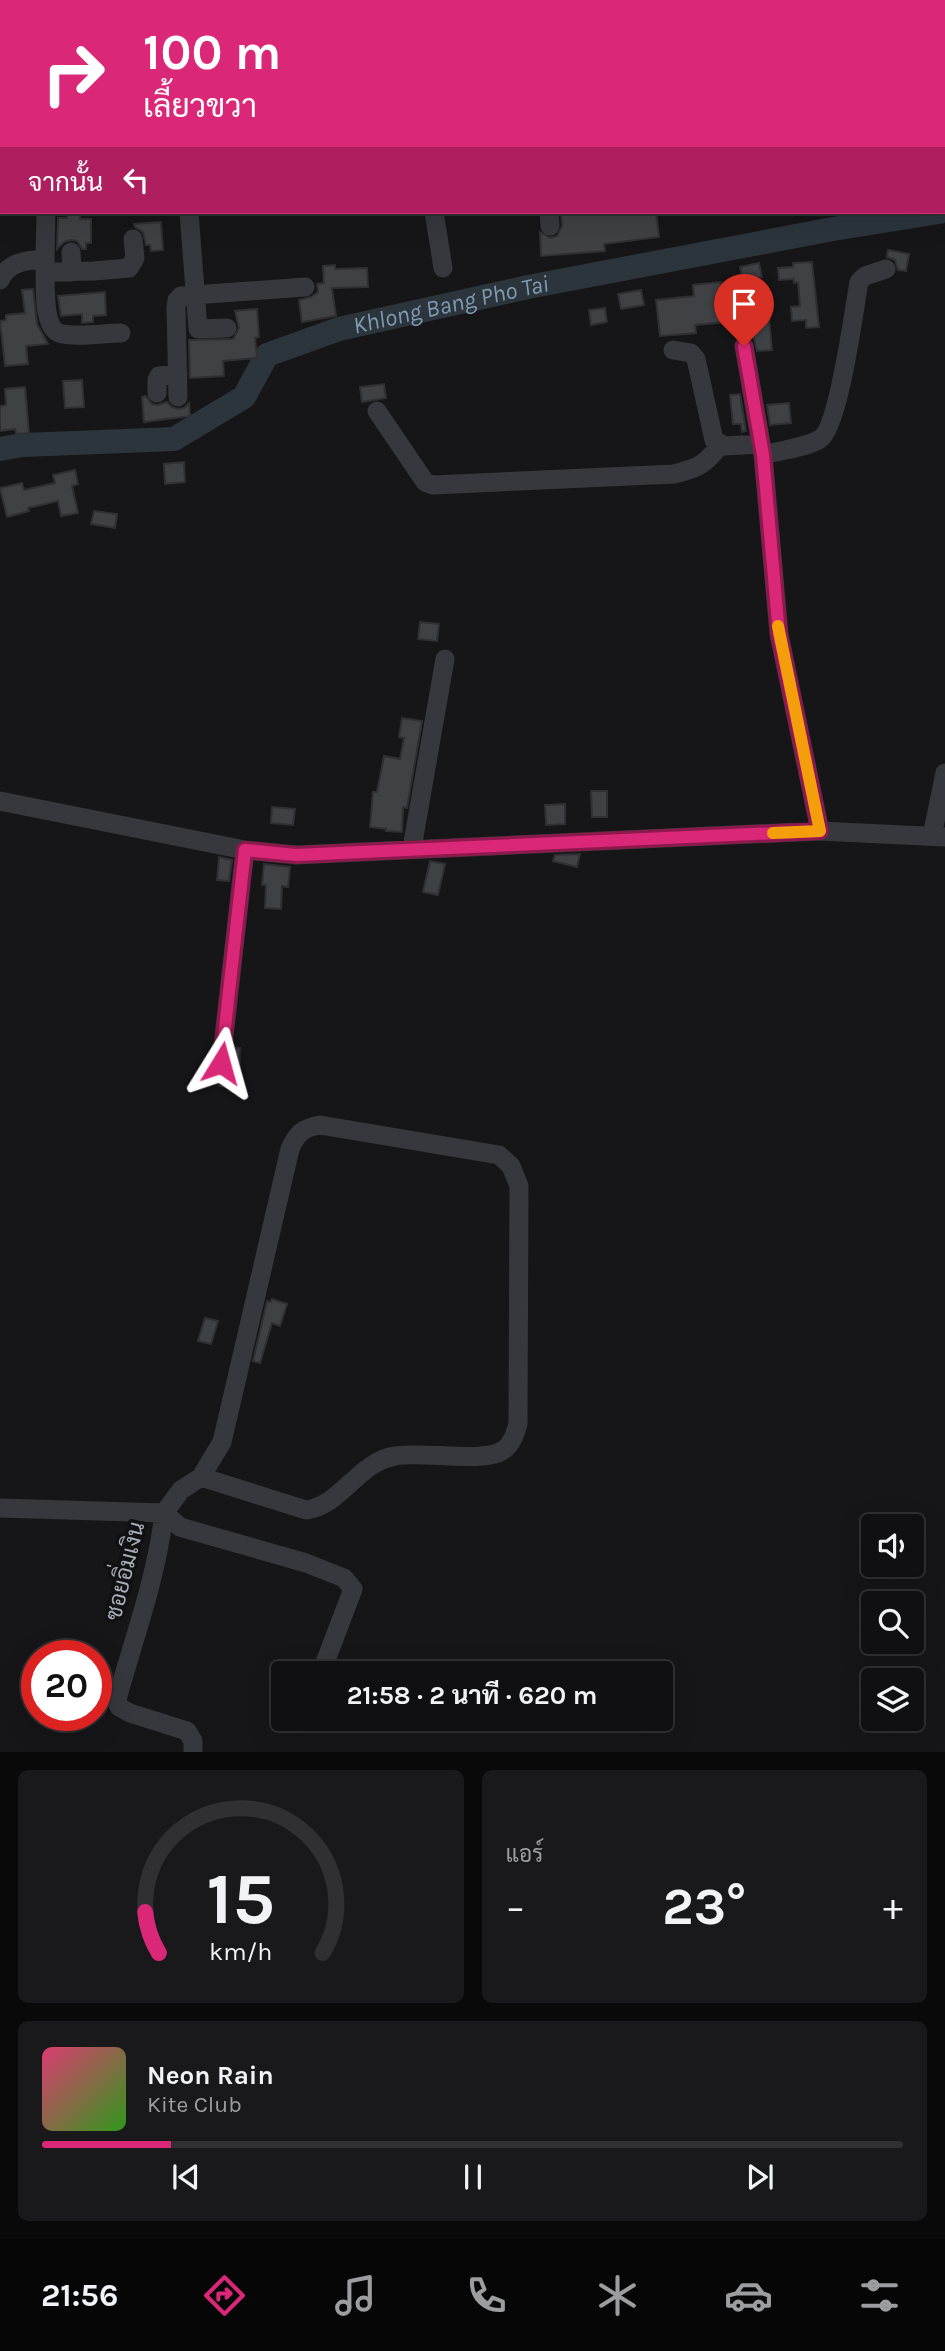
<!DOCTYPE html>
<html lang="th">
<meta charset="utf-8">
<style>
:root{--surface:#101012;--page:#19191b;--text:#f1f3f6;--muted:#9c9d9f;--line:#303032;--accent:#db2777}
body{margin:0;font-family:Karla,Sarabun,sans-serif;background:var(--page);color:var(--text);height:100vh;display:flex;flex-direction:column;font-size:26px;white-space:nowrap}
*{box-sizing:border-box;margin:0}
p{font-size:23px;color:var(--muted)}
.icon{flex:none;width:38px;height:38px;fill:none;stroke:currentColor;stroke-width:2;stroke-linecap:round;stroke-linejoin:round}
.map{position:relative;height:1752px;overflow:hidden}
.details{display:flex;flex-direction:column;gap:18px;padding:18px;background:#09090a;flex:1}
.details>*{flex:none}
.hud{position:absolute;left:0px;top:0px;width:945px;height:214px;box-shadow:0 7px 28px #0002,0 0 0 2px var(--line);background:#db2777;color:#fff;overflow:hidden}
.tools{position:absolute;left:861px;top:1514px;display:grid;gap:14px}
.tools a{display:grid;place-items:center;width:63px;height:63px;border-radius:7px;background:var(--surface);box-shadow:0 7px 28px #0002,0 0 0 2px var(--line);font-size:35px}
.speed{position:absolute;left:21px;top:1640px;display:flex;gap:14px;font-size:35px;font-weight:700;text-align:center}
.speed>*{display:grid;place-content:center;width:91px;height:91px;border-radius:50%;background:var(--surface);box-shadow:0 7px 28px #0002,0 0 0 2px var(--line);line-height:1}
.speed .limit{border:10px solid #d22;background:#fff;color:#111}
.pin{position:absolute;display:grid;place-items:center;width:60px;height:60px;color:#fff;margin:-72px -30px;border-radius:50% 50% 50% 0;rotate:-45deg;box-shadow:0 0 7px #0007}
.pin .icon{rotate:45deg}
.me{position:absolute;width:77px;margin:-38px;rotate:8deg;stroke-linejoin:round;filter:drop-shadow(0 0 5px #0008)}
.turn{display:flex;align-items:center;gap:24px;height:147px;padding:0 28px;font-size:32px}
.turn .icon{width:91px;height:91px;stroke-width:2.5}
.turn b{display:block;font-size:49px;line-height:60px}
.then{display:flex;align-items:center;height:66px;padding:0 28px;background:#0003;gap:14px;font-size:26px}
.big{font-size:52px;font-weight:700;line-height:1.1}
.details .tile{flex:1;display:flex;flex-direction:column;justify-content:center;gap:10px;min-width:0;padding:0 24px;border-radius:10px;background:var(--page)}
.details .dial{align-items:center;gap:0}
.dial svg{height:182px;overflow:visible;fill:none;stroke:var(--line);stroke-width:7;stroke-linecap:round;text-anchor:middle}
.dial text{fill:var(--text);stroke:none}
.song{display:flex;align-items:center;gap:21px}
.cover{width:84px;height:84px;border-radius:10px;background:linear-gradient(135deg,hsl(340 70% 55%),hsl(110 70% 35%))}
.played{height:7px;border-radius:4px;background:linear-gradient(90deg,var(--accent) 15%,var(--line) 15%)}
.keys{display:flex;justify-content:space-around;direction:ltr}
.heat{display:flex;justify-content:space-between;align-items:center;font-size:38px;direction:ltr}
.details .tiles{flex:1;display:grid;gap:18px;grid-template-columns:1fr 1fr}
.tile:last-child{grid-column:span 2}
.trip{position:absolute;left:271px;top:1661px;width:402px;height:70px;border-radius:7px;background:var(--surface);box-shadow:0 7px 28px #0002,0 0 0 2px var(--line);font-weight:700;line-height:70px;text-align:center}
.tabs{display:flex;height:112px;justify-content:space-around;align-items:center;background:#060607;color:var(--muted)}
.tabs .icon{width:49px;height:49px}
.tabs .current{color:var(--accent)}
.tabs b{font-size:32px;color:var(--text)}
.map>svg:first-child{display:block}
.lines{fill:none;stroke-linecap:round;stroke-linejoin:round}
.river{stroke:#2c353c;stroke-width:24}
.building{fill:#404145;stroke:#303034;stroke-width:2}
.minor{stroke:#37383d;stroke-width:19}
.route-casing{stroke:#8e194d;stroke-width:18}
.route{stroke:#db2777;stroke-width:12}
.slow{stroke:#f59e0b;stroke-width:12}
.labels{text-anchor:middle;dominant-baseline:central;stroke-width:7;stroke-linejoin:round;paint-order:stroke}
.street-label{font-size:23px;fill:#a8adb8;stroke:#111113}
.water-label{font-size:24px;font-style:italic;fill:#7f9bb3;stroke:#111113}
</style>
<div class="map">
<svg width="945" height="1753" viewBox="0 0 945 1753">
<rect width="100%" height="100%" fill="#161618"/>
<g class="lines">
<path class="river" id="s1" d="M0,449L23,445L174,439L244,397L267,355L339,329L528,287L833,229L939,212"/>
</g>
<path class="building" d="M67,212H80V219H91V243H86V249H82L77,241L71,240L64,242L57,249L58,218H67Z
M561,212H602V215L656,212L659,237L604,244L605,251L541,256L540,232L550,238L557,236L562,226Z
M161,222L163,250L151,251L150,245H146L143,232L135,227L134,224Z
M888,250L909,254L906,271L898,270L895,260L887,257Z
M812,262L819,327L806,328V320L792,321L791,307L800,306L798,282L794,283V279L779,280L778,268L793,267V263Z
M759,263L762,277L743,281L740,267Z
M335,265V269L367,268L368,287L332,288L336,316L302,322L299,300L311,297L318,292L317,284L324,283L323,266Z
M721,282L727,322L695,325L696,333L660,336L656,300L694,296L693,285Z
M33,289L37,324L48,344L26,346L28,364L5,366L0,321L6,320V315L25,313L22,290Z
M641,290L644,305L621,309L618,294Z
M105,292L106,315L93,316V322L82,323V314L61,316L58,296Z
M605,308L607,322L591,325L589,310Z
M768,308L772,350L757,351L754,339L749,335L735,336L733,311Z
M257,309L259,337L255,338L257,358L223,361L224,376L190,378L189,340L233,339L239,328L235,311Z
M82,380L84,407L65,408L63,381Z
M384,384L386,398L362,402L360,387Z
M25,387L29,433L16,434L15,429L0,431V406L6,405L5,389Z
M740,394L746,431L742,432L741,424H733L730,395Z
M146,396L152,404L158,405L167,402L172,407L178,409L184,408L189,403L190,416L144,422L142,397Z
M789,403L791,423L770,425L767,405Z
M184,462L185,482L165,484L164,464Z
M75,470L78,484L72,486L78,513L61,516L58,501L28,508L29,511L7,517L0,488L22,483L24,490L55,483L53,475Z
M94,511L117,514L115,528L91,524Z
M420,622L439,624L437,641L418,639Z
M402,718L422,721L407,808L403,807L402,832L386,831V829L370,827L373,792H377L384,756L400,759L404,738L399,737Z
M591,791H607V817H592Z
M565,804V824L546,825L545,805Z
M272,807L295,809L293,825L271,823Z
M580,854L577,867L553,861L555,855Z
M219,857L232,860L229,881L217,880Z
M430,861L445,864L438,895L423,892Z
M264,864L290,867L288,887L282,886L281,909L265,908L266,885H262Z
M235,1048H240L239,1086H219V1075L225,1074L231,1070Z
M272,1299L287,1304L280,1326L272,1323L260,1363L253,1361L267,1301L271,1302Z
M205,1318L218,1321L211,1344L198,1341Z"/>
<g class="lines">
<path class="minor" d="M78,0V2
M173,0V2
M404,0L405,2
M513,0L514,2
M834,0H841
M52,2V0
M725,2L727,0
M818,2L819,0
M189,212L198,329L227,328
M434,212L443,268
M549,212L550,226
M71,252L72,272
M45,259C46,276 41,326 59,333C74,338 105,333 121,333
M46,272L94,271L129,268L135,258L133,239
M0,280C8,262 27,260 45,259L46,212
M744,346L763,455L779,634L820,831
M673,350L691,353L696,359L714,440L725,446L759,444
M157,393V380L159,376L178,374
M178,397L176,308L177,300L181,296L305,287
M377,411L425,482L433,485L674,474C698,468 705,465 720,445
M763,455C778,451 808,447 820,439C839,427 854,309 859,282L865,276L886,269
M0,801L245,850L296,855L820,831L945,837
M932,836L945,773
M412,848L445,659
M221,1063L245,850
M201,1477L306,1510C342,1505 358,1462 395,1456C422,1451 482,1463 502,1451C512,1445 515,1434 518,1424L519,1186L511,1166L499,1155L320,1125C303,1128 297,1133 290,1149L222,1442L201,1477L181,1490L164,1513L180,1527L306,1563L344,1578L353,1589L321,1673
M0,1508L164,1513C157,1576 134,1638 117,1699L119,1707L130,1713L187,1731L193,1741V1753"/>
</g>
<g class="lines">
<g class="route-casing">
<path id="route" d="M221,1063L245,850L296,855L820,831L779,634L763,455L744,346"/>
</g>
<use href="#route" class="route"/>
<path class="slow" d="M773,833L820,831L778,626"/>
</g>
<g class="labels">
<g class="street-label">
<text transform="translate(125 1571) rotate(-76)">ซอยอิ่มเงิน</text>
</g>
<g class="water-label">
<text stroke="none"><textPath href="#s1" startOffset="495">Khlong Bang Pho Tai</textPath></text>
</g>
</g>
</svg>
<div class="tools">
<a><svg class="icon" aria-label="sound" viewBox="0 0 24 24"><path d="M4 9h4l5-4v14l-5-4H4zM17 9q2 3 0 6"/></svg></a>
<a><svg class="icon" aria-label="search" viewBox="0 0 24 24"><circle cx="10" cy="10" r="6"/><path d="M15 15l6 6"/></svg></a>
<a><svg class="icon" aria-label="layers" viewBox="0 0 24 24"><path d="M12 4l9 5-9 5-9-5zM3 14l9 5 9-5"/></svg></a>
</div>
<div class="speed"><div class="limit">20</div></div>
<div class="pin" style="left:744px;top:346px;background:#d93025"><svg class="icon" aria-label="arrive" viewBox="0 0 24 24"><path d="M6 21V4h12l-3 4 3 4H6"/></svg></div>
<svg class="me" style="left:221px;top:1063px" viewBox="-20 -20 40 40"><path d="M0-17L14 15 0 8-14 15z" fill="#db2777" stroke="#fff" stroke-width="4"/></svg>
<div class="trip">21:58 · 2 นาที · 620 m</div>
<div class="hud">
<div class="turn"><svg class="icon" aria-label="right" viewBox="0 0 24 24"><path d="M7 20v-9h11M14 6l5 5-5 5"/></svg><div><b>100 m</b>เลี้ยวขวา</div></div>
<div class="then">จากนั้น<svg class="icon" aria-label="left" viewBox="0 0 24 24"><path d="M17 20v-9H6M10 6l-5 5 5 5"/></svg></div>
</div>
</div>
<section class="details">
<div class="tiles">
<div class="tile dial"><svg viewBox="0 0 100 80">
<path d="M14 69A42 42 0 1 1 86 69"/>
<path d="M14 69A42 42 0 0 1 8 51" stroke="#db2777"/>
<text x="50" y="56" font-size="32" font-weight="700">15</text>
<text x="50" y="72" font-size="11">km/h</text>
</svg></div>
<div class="tile"><p>แอร์</p>
<div class="heat"><a>−</a><b class="big">23°</b><a>+</a></div>
</div>
<div class="tile">
<div class="song"><i class="cover"></i><div><b>Neon Rain</b><p>Kite Club</p></div></div>
<div class="played"></div>
<div class="keys"><svg class="icon" aria-label="previous" viewBox="0 0 24 24"><path d="M18 5L8 12l10 7zM5 5v14"/></svg><svg class="icon" aria-label="pause" viewBox="0 0 24 24"><path d="M8 5v14M16 5v14"/></svg><svg class="icon" aria-label="next" viewBox="0 0 24 24"><path d="M6 5l10 7-10 7zM19 5v14"/></svg></div>
</div>
</div>
</section>
<nav class="tabs">
<b>21:56</b>
<svg class="icon current" aria-label="directions" viewBox="0 0 24 24"><path d="M12 3l9 9-9 9-9-9zM9 14v-3h6M13 9l2 2-2 2"/></svg>
<svg class="icon" aria-label="music" viewBox="0 0 24 24"><path d="M9 18V5l10-2v13"/><circle cx="6" cy="18" r="3"/><circle cx="16" cy="16" r="3"/></svg>
<svg class="icon" aria-label="phone" viewBox="0 0 24 24"><path d="M5 4h4l2 5-3 2q2 4 5 5l2-3 5 2v4C11 20 4 13 5 4z"/></svg>
<svg class="icon" aria-label="climate" viewBox="0 0 24 24"><path d="M12 3v18M4 7l16 10M4 17L20 7"/></svg>
<svg class="icon" aria-label="car" viewBox="0 0 24 24"><path d="M5 17H2v-5l4-1 3-4h7l3 4 3 1v5h-3M9 17h6M6 11h13"/><circle cx="7" cy="17" r="2"/><circle cx="17" cy="17" r="2"/></svg>
<svg class="icon" aria-label="filters" viewBox="0 0 24 24"><path d="M4 7h16M4 17h16"/><circle cx="9" cy="7" r="2"/><circle cx="15" cy="17" r="2"/></svg>
</nav>
